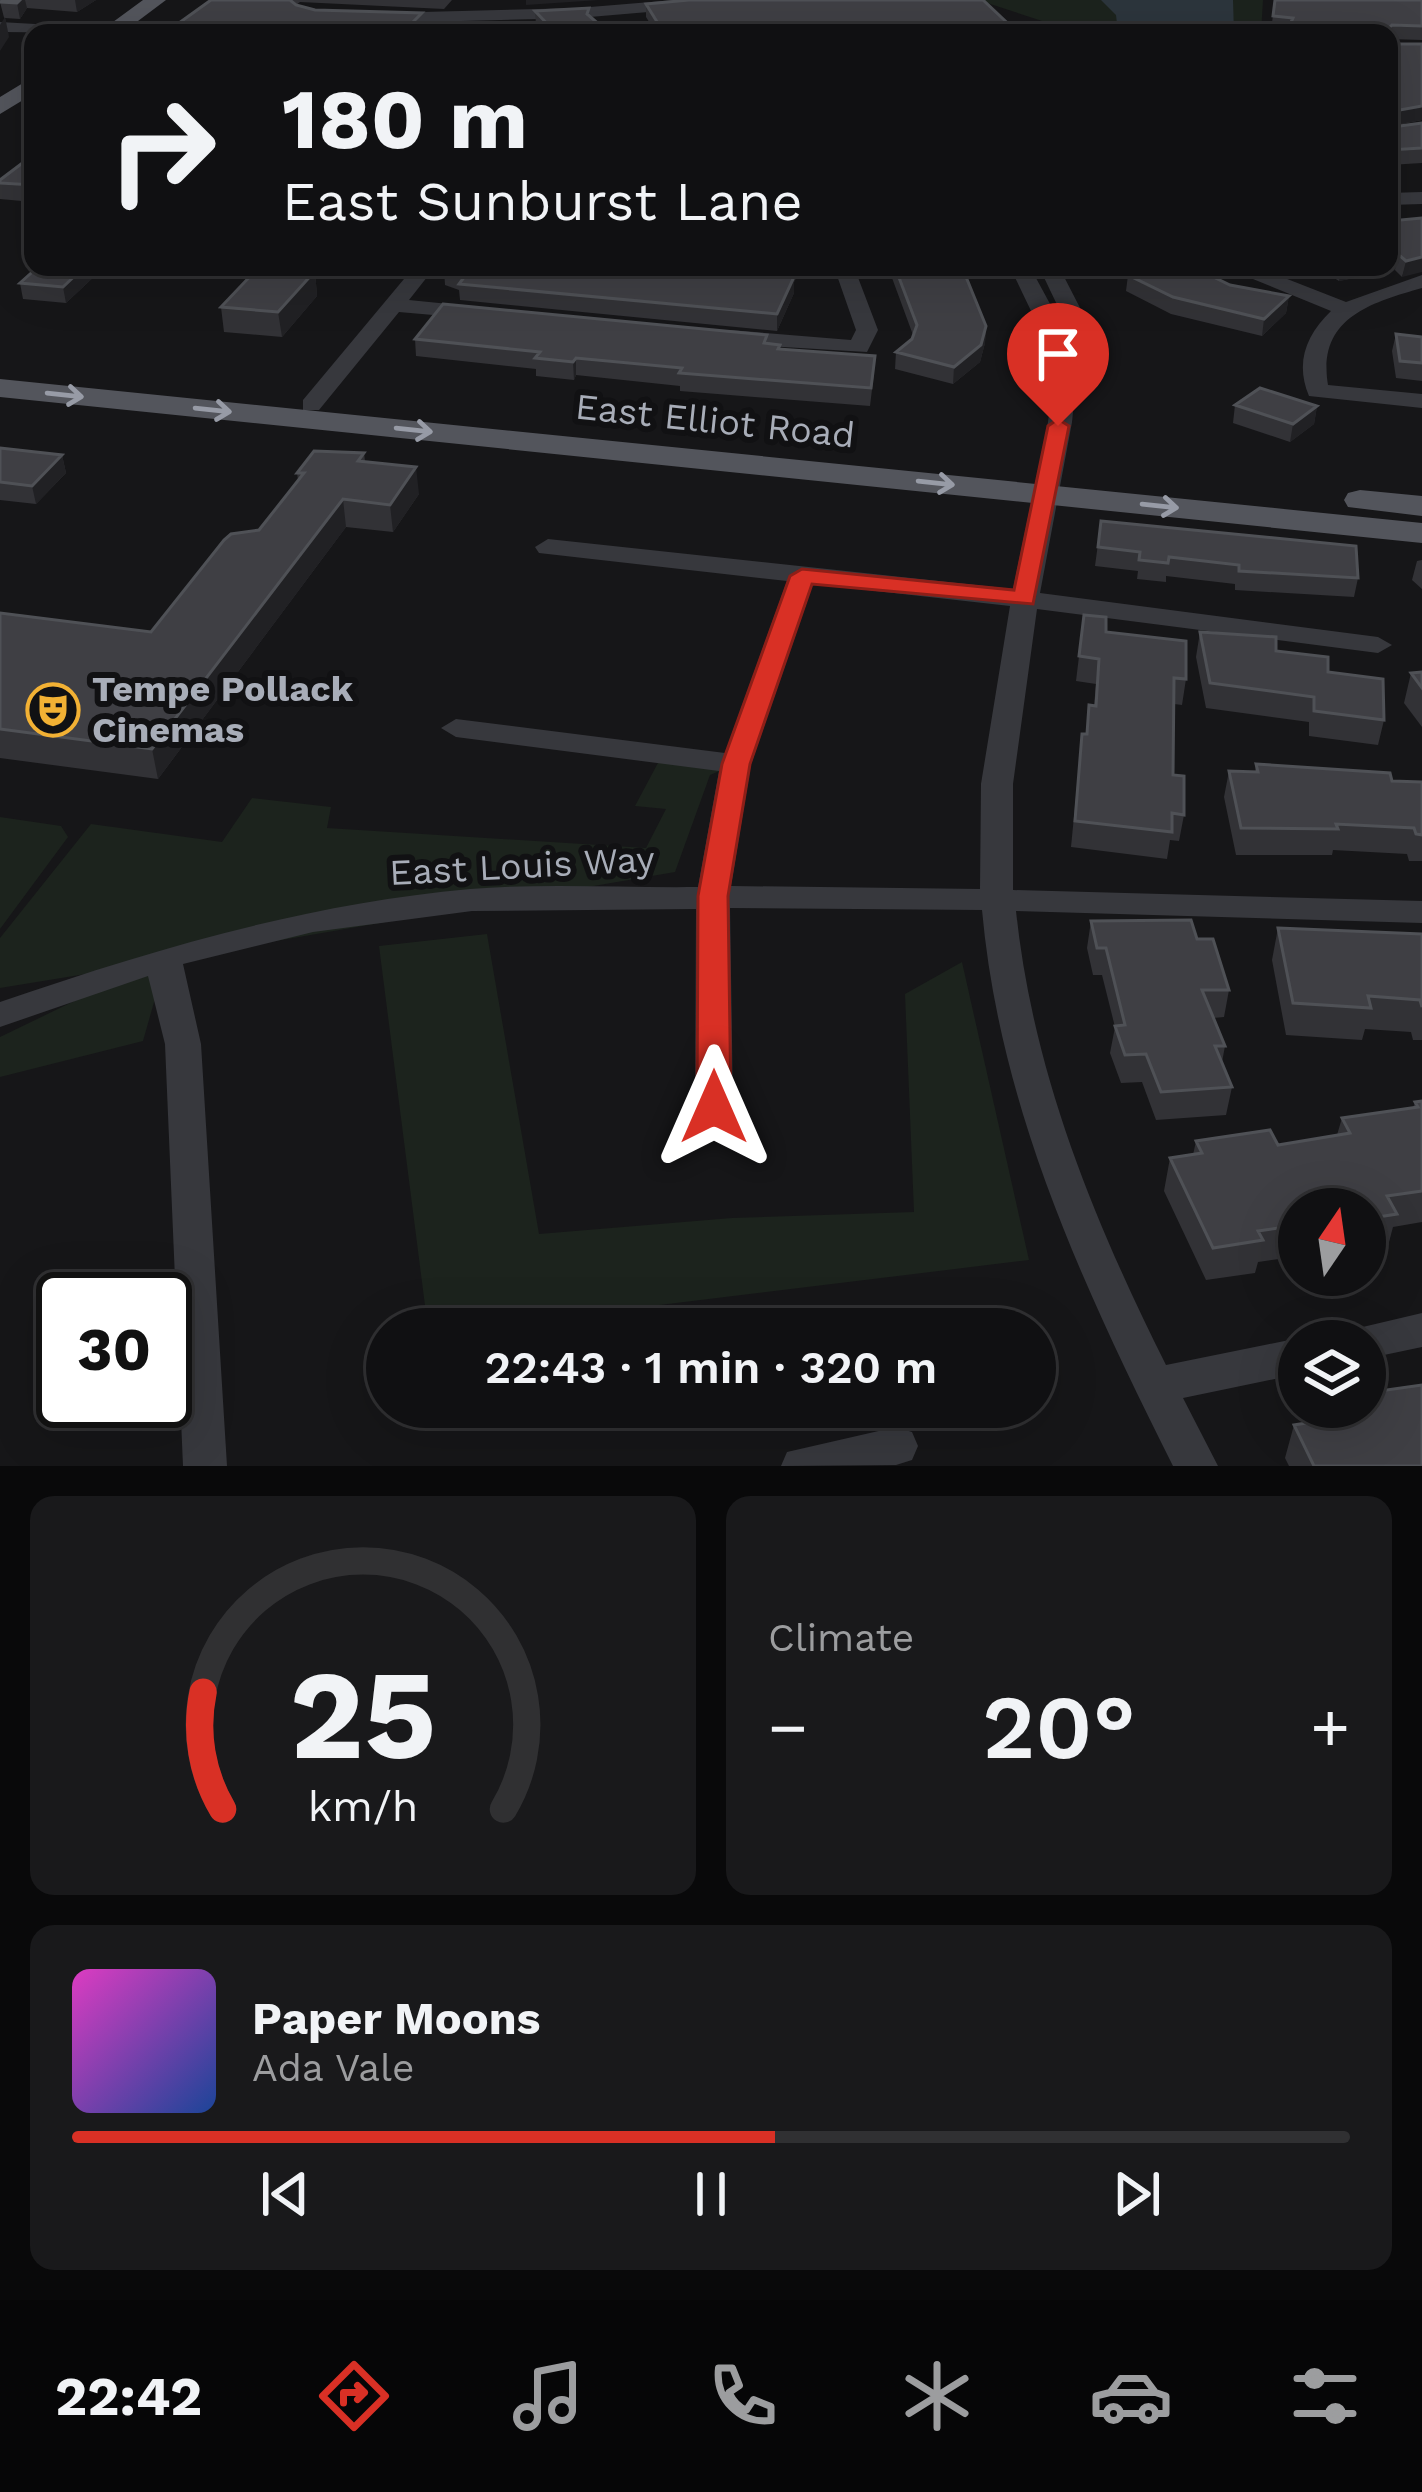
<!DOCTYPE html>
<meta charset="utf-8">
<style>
:root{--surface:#101012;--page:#19191b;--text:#f1f3f6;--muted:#9c9d9f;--line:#303032;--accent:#d93025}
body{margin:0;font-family:"Work Sans",sans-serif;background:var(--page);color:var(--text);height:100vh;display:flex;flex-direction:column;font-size:45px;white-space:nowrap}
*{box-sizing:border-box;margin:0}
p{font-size:39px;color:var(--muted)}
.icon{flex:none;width:66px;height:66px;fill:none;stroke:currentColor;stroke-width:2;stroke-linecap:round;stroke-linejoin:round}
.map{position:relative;height:1466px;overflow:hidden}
.panel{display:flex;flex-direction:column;gap:30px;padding:30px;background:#09090a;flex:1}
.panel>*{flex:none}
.guide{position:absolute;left:24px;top:24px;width:1374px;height:252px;border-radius:24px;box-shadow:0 12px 48px #0002,0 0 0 3px var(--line);background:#101012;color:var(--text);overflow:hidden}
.needle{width:78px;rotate:13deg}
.tools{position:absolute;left:1278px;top:1188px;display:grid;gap:24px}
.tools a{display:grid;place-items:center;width:108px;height:108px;border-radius:50%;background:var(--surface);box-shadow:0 12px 48px #0002,0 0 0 3px var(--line);font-size:60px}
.speed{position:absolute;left:36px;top:1272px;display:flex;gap:24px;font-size:60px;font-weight:700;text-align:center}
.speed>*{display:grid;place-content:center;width:156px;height:156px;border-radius:50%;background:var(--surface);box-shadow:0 12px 48px #0002,0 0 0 3px var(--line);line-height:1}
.speed .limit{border:6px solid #111;border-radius:18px;background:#fff;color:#111}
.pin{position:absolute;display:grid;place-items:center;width:102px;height:102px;color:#fff;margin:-123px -51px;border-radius:50% 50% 50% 0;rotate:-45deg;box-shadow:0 0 12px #0007}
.pin .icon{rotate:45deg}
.me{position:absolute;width:132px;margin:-66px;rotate:0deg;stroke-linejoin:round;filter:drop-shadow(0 0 9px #0008)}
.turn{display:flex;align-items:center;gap:42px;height:252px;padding:0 60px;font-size:54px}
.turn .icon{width:156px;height:156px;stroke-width:2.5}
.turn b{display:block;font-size:84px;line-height:102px}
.big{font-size:90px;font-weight:600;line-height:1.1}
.panel .card{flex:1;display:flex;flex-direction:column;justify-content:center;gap:18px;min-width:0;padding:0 42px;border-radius:24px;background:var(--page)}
.panel .dial{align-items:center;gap:0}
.dial svg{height:312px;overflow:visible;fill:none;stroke:var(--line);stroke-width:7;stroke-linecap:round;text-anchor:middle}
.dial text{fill:var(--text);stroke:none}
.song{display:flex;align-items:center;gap:36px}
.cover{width:144px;height:144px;border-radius:18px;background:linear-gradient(135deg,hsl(310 70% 55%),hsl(220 70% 35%))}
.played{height:12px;border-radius:6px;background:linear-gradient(90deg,var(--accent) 55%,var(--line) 55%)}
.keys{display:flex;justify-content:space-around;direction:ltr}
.heat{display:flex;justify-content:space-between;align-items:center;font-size:66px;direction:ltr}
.panel .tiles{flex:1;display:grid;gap:30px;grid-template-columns:1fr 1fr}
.card:last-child{grid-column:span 2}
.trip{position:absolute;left:366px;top:1308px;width:690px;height:120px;border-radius:60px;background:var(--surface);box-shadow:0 12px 48px #0002,0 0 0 3px var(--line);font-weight:600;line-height:120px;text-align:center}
.dock{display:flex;height:192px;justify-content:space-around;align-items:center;background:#060607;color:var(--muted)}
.dock .icon{width:84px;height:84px}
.dock .selected{color:var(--accent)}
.dock b{font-size:54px;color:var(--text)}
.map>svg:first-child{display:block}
.green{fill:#1c231d}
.water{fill:#2c353c}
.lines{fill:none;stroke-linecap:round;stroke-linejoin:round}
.minor{fill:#37383d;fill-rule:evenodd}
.major{fill:#53555c;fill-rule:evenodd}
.wall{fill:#323236}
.shaded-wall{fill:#212124}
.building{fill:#3f3f44;stroke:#4f5156;stroke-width:3}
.oneway{stroke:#979ba6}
.route{fill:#d93025;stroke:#8d1f18;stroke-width:3}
.labels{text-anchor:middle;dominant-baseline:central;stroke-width:12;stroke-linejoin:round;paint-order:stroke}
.street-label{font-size:36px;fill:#a8adb8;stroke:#111113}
.poi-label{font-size:36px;font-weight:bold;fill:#a8adb8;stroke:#111113;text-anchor:start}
</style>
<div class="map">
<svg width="1422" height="1466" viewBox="0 0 1422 1466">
<rect width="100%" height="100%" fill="#161618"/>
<path class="green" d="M978,0H1263L1261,33H1079Z
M659,761L736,764L710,775L675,872L166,960L143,1041L0,1077V1037L153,963L0,988V938L91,824L222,842L252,798L331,807L327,828L646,848L666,809L635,806Z
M0,817L61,826L68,837L0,929Z
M487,934L539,1234L732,1218L914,1212L905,994L962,962L1029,1260L463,1329H428L379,946Z"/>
<path class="water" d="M1101,0H1233L1234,33H1118L1116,15Z"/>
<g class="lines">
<path class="minor" d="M675,0H738L730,5L578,18L384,23L376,18L384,13L578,8Z
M0,22L105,28L113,33L0,32Z
M1422,192V204L1389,205V193Z
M414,267H435L409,300L479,307L490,313L479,319L399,312L319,410H303V400Z
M834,267H854L878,330L867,352L730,344L719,337L730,330L851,340L856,330Z
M1010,267H1030L1068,337L1071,334L1039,267H1059L1094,335L1079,351L1072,422L1040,593L1378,637L1392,645L1378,653L1037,609L1013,784V890L1422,901V923L1016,911C1033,1073 1094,1221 1166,1365L1299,1338L1307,1341H1299V1374L1183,1398L1218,1466H1173C1085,1290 1000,1110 982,910L730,908L733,1107L727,1117L714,1121L701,1117L695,1107L696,909L472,911L313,932L183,964L201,1044L227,1466H183L165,1044L148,976L0,1027V1002C154,949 306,904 470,889C545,883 623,888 698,887L719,771L456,737L441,728L456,719L725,753L787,581L539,553L535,547L548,539L1013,589L1048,422L1057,351L1043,336ZM813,584L1010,606L981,784L980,889L731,886L751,764Z
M1248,269H1262L1346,302L1422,275V288C1369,303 1317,319 1328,385L1422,394V408L1309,396C1295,363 1306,335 1331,311L1248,277Z
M1422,1313V1347L1365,1359V1341H1344L1350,1330Z
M896,1427L912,1432L918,1446L912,1460L896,1465L781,1466L787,1452Z"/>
<path class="major" d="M143,0H166L122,33H98Z
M33,77V94L0,114V97Z
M0,379L1422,523V543L0,397Z
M1360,490L1422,496V516L1348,507L1344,500L1348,493Z"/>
</g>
<path class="wall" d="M4,0H96L77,12L27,8L20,19L5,18L9,37L0,2Z
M211,0H452L444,9L300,2L296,5L315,10L456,26V33H165Z
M1275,0H1422V40L1390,39L1391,44H1422V120L1392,126L1422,123V163L1389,165V33L1271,30Z
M646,4L1018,33H656L646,17Z
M535,11L590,16L609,33H544L536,25Z
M33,155V202L0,199V180Z
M1422,218L1402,277L1395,270L1339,281L1317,267H1389Z
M38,267H97L98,273L66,303L23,299L20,283Z
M445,267H802L794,282V293L777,331L460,300L459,290L445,285L444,269Z
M888,267H962L986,326L985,343L980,362L953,384L895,369L896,352L912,339L913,335Z
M315,271L317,296L282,337L224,332L221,307Z
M1128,275L1230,285L1289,296L1286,313L1262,336L1171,314L1126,291Z
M1396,334L1422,337V381L1396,378L1392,351Z
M767,335V344L780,349L874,373L870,406L680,391V386L576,375L574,380L536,376V369L416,356L415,339Z
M1235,405L1317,406L1314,424L1290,442L1233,423Z
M0,448L62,455L66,473L36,504L0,500Z
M364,453L365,461L419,494L393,532L346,527L158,779L0,758V613L151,632L259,530L298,480L297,473Z
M1101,521L1358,578L1354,597L1235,590V584L1166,576V582L1137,579L1138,571L1095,566Z
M1422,560V589L1412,580L1417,561Z
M1084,615L1106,632L1186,679L1182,705L1174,704L1173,775L1184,815L1179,841L1170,840L1167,859L1071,847L1082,734H1086L1089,705L1094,706L1096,684L1076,681Z
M1200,632L1276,651L1328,672L1384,720L1378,745L1309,736V722L1206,708L1196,657Z
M1422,672V727L1404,703L1411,673Z
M1256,764L1392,781L1422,782V861H1409L1407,854L1333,850L1332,855H1236L1224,797L1229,771L1255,772Z
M1091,921L1197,939L1229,990L1224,1017L1213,1018L1225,1046L1222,1062L1232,1087L1226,1115L1156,1120L1142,1082L1121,1083L1110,1053L1115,1027L1102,975H1093L1087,948Z
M1278,928L1422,934V1040H1413L1411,1032L1365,1029L1362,1040L1286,1035L1272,960Z
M1422,1101V1222L1393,1227L1388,1246L1365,1250V1209H1299V1256L1258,1262L1255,1273L1206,1280L1164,1191L1170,1158L1193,1155L1196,1141L1278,1145L1337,1135L1342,1118L1413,1108L1415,1102Z
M1331,1407H1365L1422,1466H1289L1285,1458L1294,1425L1328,1419Z"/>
<path class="shaded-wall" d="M20,0H25L27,8L20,19L17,3Z
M75,0H96L77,12Z
M526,0H599L526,5Z
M5,17L9,37L0,51V25Z
M1422,106V120L1389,126V112Z
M1398,254L1395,270L1339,281L1341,267H1389V256Z
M1422,257V272L1402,277L1406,261Z
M84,267H97L98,273L66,303L63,287Z
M794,267H802L794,282V293L777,331V314Z
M315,271L317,296L282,337L278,312Z
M1289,296L1286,313L1262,336L1264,319Z
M986,326L985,343L980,362L953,384L954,367Z
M576,358V375L574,380L573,362Z
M1317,406L1314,424L1290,442L1293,424Z
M62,455L66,473L36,504L32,486Z
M416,467L419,494L393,532L390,505Z
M343,499L346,527L158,779L152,749Z"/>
<path class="building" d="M4,0H20L17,3L0,2Z
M211,0H290L296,5L315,10L422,13L412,23L456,26L448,33H165Z
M689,0H983L1018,33H664L646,4Z
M1275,0H1422V26L1392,25L1387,30L1388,33H1286L1293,18L1273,16Z
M589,8L587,14L609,33H556L535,11Z
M1389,36L1391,44H1422V106L1389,112Z
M1389,117L1392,127L1422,123V148L1389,150Z
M33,155V185L0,183V180Z
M1422,218V257L1406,261L1398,254L1389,256V221Z
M38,267H84L63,287L20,283Z
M259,267H266L315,271L278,312L221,307Z
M445,267H794L790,276L794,277L777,314L459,284L465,276L444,269Z
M895,267H962L986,326L981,345L954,367L896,352L912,339L917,325Z
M1154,267H1193L1230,285L1289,296L1264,319L1173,297L1128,275Z
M443,304L767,335L764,343L780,345L778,349L875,356L871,388L679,373L682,368L576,358L573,362L535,358L540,352L415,339Z
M1396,334L1422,337V363L1400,361Z
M1260,388L1317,406L1293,424L1235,405Z
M0,448L62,455L32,486L0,482Z
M314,451L364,453L358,461L416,467L390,505L343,499L152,749L0,729V613L151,632L224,540L231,534L259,530L304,473H297Z
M1101,521L1356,546L1358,578L1239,571V565L1169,557L1168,563L1139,560L1140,552L1098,547Z
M1084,615L1106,617V632L1186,641V679L1174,678L1173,775L1184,776V815L1172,813V832L1075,821L1082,734H1087L1089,705L1096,706L1099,659L1079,656Z
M1200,632L1276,637V651L1328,657V672L1383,679L1384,720L1314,711V697L1210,683Z
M1422,672V688L1411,673Z
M1256,764L1390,773L1392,781L1422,782V835L1416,834L1414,828L1336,824L1338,829L1241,828L1229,771L1258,772Z
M1191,920L1197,939H1213L1229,990H1202L1225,1046H1215L1232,1087L1161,1092L1146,1054L1125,1055L1115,1026L1125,1025L1106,948H1097L1091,921Z
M1278,928L1422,934V1007L1420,1000L1368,996L1371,1008L1293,1003Z
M1422,1101V1191L1387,1196L1397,1214L1365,1219V1209H1299V1225L1258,1231L1263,1240L1213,1248L1170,1158L1202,1153L1196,1141L1270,1130L1278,1145L1350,1133L1342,1118L1418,1107L1415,1102Z
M1422,1385V1466H1314L1294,1425L1344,1417L1339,1407H1365V1393Z"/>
<defs><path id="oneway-shaft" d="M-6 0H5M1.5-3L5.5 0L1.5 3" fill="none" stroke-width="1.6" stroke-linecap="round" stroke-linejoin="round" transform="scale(3)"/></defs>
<g class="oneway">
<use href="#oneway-shaft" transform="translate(65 395) rotate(6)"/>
<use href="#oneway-shaft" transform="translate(213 410) rotate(6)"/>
<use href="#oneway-shaft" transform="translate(414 430) rotate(6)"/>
<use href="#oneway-shaft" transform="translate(936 483) rotate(6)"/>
<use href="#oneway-shaft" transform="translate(1160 506) rotate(6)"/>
</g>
<path class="route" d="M1058,419L1069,426L1033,604L812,584L750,764L728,896L731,1107L726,1116L714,1119L702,1116L697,1107L698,896L722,764L790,576L802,569L1014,590L1048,426Z"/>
<defs>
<g id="theatre-ring" transform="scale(2.7)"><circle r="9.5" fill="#111113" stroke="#f2b134" stroke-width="1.5"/><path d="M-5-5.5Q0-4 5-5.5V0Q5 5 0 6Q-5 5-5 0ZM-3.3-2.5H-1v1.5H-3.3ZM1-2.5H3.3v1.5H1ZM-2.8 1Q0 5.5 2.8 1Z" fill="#f2b134"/></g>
</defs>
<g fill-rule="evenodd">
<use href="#theatre-ring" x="53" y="710"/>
</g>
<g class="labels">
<g class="street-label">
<text transform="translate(715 421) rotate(6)">East Elliot Road</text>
<text transform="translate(522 866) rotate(-3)">East Louis Way</text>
</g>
<g class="poi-label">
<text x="92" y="689">Tempe Pollack<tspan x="92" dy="41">Cinemas</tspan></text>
</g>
</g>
</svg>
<div class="tools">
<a><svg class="needle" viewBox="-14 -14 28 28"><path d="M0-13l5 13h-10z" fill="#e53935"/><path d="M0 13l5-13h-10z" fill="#9c9d9f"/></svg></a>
<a><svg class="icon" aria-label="layers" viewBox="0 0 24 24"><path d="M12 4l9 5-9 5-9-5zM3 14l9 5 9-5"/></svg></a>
</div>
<div class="speed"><div class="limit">30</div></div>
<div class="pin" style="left:1058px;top:426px;background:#d93025"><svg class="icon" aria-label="arrive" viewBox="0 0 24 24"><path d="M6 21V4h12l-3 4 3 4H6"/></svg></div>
<svg class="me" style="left:714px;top:1107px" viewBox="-20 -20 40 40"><path d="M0-17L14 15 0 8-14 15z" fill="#d93025" stroke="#fff" stroke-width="4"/></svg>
<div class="trip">22:43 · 1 min · 320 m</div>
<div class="guide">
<div class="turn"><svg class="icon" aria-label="right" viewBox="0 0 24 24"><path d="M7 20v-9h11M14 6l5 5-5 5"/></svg><div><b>180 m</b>East Sunburst Lane</div></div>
</div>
</div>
<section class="panel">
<div class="tiles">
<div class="card dial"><svg viewBox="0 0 100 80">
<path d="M14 69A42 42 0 1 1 86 69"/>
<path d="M14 69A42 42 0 0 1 9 39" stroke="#d93025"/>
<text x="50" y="56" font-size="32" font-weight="700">25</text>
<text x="50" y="72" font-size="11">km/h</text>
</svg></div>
<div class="card"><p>Climate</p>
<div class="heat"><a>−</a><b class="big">20°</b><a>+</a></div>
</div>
<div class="card">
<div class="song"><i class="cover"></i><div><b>Paper Moons</b><p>Ada Vale</p></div></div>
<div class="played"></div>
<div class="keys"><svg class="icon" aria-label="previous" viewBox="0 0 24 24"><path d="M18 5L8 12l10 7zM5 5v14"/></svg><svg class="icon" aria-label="pause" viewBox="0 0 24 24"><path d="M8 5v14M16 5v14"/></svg><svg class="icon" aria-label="next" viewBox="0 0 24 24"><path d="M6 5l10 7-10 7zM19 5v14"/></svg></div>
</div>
</div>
</section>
<nav class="dock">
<b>22:42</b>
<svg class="icon selected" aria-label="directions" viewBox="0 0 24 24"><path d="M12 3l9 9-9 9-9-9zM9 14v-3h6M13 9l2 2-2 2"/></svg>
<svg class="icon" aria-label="music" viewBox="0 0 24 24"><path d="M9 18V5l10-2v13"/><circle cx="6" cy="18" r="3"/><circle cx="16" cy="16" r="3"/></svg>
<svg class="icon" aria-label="phone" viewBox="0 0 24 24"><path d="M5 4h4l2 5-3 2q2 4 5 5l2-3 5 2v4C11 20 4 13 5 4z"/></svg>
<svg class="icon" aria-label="climate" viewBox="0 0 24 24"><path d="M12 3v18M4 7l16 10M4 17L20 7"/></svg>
<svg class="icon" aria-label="car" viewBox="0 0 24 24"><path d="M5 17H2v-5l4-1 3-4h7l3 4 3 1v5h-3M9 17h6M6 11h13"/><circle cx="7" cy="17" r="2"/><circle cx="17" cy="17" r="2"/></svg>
<svg class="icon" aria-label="filters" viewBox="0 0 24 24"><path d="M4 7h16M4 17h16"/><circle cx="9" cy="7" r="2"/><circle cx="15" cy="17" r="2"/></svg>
</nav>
